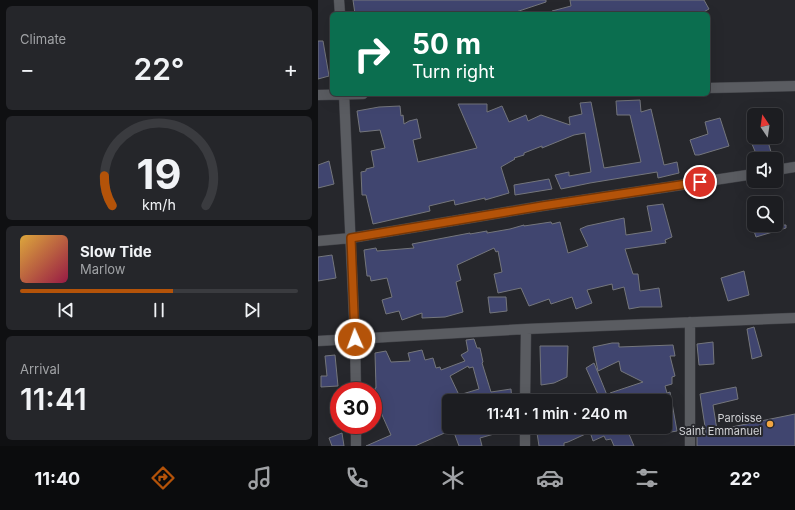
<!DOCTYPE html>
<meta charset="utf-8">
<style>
:root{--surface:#1c1d21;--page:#25262a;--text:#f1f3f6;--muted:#a0a2a5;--line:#3a3b3f;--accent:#b45309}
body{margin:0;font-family:Inter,sans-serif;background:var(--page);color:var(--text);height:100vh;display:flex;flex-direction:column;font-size:15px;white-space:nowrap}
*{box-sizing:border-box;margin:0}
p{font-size:13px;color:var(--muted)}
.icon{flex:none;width:22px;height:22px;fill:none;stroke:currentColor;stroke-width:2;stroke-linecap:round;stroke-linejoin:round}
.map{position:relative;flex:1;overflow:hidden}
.panel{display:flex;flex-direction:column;gap:6px;padding:6px;background:#0f1012;width:318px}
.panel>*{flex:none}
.guide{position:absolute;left:12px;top:12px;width:380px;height:84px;border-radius:6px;box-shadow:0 4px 16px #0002,0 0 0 1px var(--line);background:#0b6e4f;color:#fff;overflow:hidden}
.needle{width:26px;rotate:347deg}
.fabs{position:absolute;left:429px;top:108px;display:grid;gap:8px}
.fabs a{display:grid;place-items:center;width:36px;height:36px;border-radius:6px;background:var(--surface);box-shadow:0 4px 16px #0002,0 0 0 1px var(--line);font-size:20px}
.speed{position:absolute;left:12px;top:382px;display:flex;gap:8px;font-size:20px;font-weight:700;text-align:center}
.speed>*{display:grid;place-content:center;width:52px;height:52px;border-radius:50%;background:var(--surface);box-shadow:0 4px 16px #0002,0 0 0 1px var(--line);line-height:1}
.speed .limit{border:6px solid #d22;background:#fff;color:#111}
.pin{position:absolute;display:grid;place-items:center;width:34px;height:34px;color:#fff;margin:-17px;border:2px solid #fff;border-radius:50%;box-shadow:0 1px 4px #0007}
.me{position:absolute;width:44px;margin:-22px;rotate:358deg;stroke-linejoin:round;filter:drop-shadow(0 0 3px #0008)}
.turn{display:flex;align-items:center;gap:14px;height:84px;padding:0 16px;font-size:18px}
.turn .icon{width:52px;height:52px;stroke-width:2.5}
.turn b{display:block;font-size:28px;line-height:34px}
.big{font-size:30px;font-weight:600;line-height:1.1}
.panel .widget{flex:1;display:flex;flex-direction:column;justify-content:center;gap:6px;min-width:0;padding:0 14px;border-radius:6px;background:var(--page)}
.panel .dial{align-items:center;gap:0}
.dial svg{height:104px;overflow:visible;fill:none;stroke:var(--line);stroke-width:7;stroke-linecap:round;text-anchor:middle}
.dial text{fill:var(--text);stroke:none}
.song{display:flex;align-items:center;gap:12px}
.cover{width:48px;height:48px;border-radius:6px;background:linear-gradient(135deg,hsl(40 70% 55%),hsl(340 70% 35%))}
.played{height:4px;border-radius:2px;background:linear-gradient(90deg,var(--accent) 55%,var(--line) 55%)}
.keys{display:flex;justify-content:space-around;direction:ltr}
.heat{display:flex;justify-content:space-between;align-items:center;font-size:22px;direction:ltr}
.trip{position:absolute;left:124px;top:394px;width:230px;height:40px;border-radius:6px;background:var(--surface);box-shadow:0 4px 16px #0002,0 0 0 1px var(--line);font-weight:600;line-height:40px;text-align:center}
.tabs{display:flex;height:64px;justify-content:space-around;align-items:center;background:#0b0c0d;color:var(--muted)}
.tabs .icon{width:28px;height:28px}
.tabs .on{color:var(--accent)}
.tabs b{font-size:18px;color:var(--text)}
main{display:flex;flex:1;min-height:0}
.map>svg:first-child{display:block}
.building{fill:#40456f;stroke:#74767c;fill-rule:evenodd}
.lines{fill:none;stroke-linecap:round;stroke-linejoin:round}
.street-casing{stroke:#414247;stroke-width:11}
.street{stroke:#5a5c61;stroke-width:10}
.route-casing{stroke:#753606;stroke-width:10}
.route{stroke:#b45309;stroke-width:7}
.poi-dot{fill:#f2a542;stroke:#26272c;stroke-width:1.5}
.labels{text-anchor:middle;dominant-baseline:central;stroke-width:4;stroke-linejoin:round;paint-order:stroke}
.poi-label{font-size:11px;fill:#d1d2d5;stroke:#26272c;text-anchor:end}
</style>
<main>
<section class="panel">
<div class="widget"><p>Climate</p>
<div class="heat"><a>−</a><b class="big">22°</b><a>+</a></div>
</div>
<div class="widget dial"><svg viewBox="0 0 100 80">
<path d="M14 69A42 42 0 1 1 86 69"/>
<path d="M14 69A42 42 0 0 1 8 46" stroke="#b45309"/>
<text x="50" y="56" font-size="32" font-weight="700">19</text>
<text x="50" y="72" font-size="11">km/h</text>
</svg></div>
<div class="widget">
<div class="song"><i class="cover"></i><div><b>Slow Tide</b><p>Marlow</p></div></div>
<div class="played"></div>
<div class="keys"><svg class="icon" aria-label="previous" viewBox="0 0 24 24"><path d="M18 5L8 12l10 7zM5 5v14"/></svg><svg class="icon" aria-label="pause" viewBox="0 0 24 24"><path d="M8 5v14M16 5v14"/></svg><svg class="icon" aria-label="next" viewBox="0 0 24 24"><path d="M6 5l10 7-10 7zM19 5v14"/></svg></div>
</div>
<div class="widget"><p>Arrival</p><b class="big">11:41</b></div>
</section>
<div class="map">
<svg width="477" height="446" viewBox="0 0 477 446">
<rect width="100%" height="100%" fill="#26272c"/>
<path class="building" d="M35,0H228V2L192,14H37Z
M252,0H386L391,9L382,14H235L234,11L253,6Z
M0,41H5L11,76L0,79Z
M322,100L323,112L333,109L346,165L359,162L361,173L340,178L339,172L272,183L243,189L237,175L251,172V176L273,172L267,133L256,135L224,148V146L206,153V155L196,158L197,159L183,167L191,193L167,200V198L137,205L136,200L111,206L112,211L55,224L48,195H44L43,172L48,171V169L56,167L53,151L67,148L62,130L42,132L39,111L61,107L82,106L83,116L85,115L86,124L91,121L99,119L103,138L95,140L100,162L159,148L140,104H169V112L184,106L191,122L208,115L210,121L223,115L252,125L251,117L264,114L262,103L273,102L286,168L323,162L312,115H299L298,101Z
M402,118L411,146L381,155H377L372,140L390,134L387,122Z
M449,138L453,152L439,156L434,144Z
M11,161L16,184L0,188V165Z
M231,179L234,189L197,195L196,185Z
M345,204L354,237L347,240L348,243L307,249L315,274H320L322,291L341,288L344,307H322L311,309L306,287L295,290L294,284L269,290L274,303L258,309L254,297L233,304L231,299L211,306L203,288L180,293L176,274L184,272L180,251L178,252L176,248L139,265L143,280L138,282L145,312L127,317L104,318V313L84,320L81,311L68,314L64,300L74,297L69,278L53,281L52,276H49L46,250L58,248L59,251L96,248L94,244L152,233V234L169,231V233L192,229L206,225V226L233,222L234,224L242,222L250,253L270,246L262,229L269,226L306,218L308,235L334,231L329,206Z
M434,225H468V228L438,237Z
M14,255L18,278L0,281V257Z
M426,271L431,295L410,301L403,278Z
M170,297H188L189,311L172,313Z
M436,327L444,356L434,359L429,329Z
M156,339L159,348H162L165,362L164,363L173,392L193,389L194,401H131V431L97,446H48L73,435L60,406L57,388H58L57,353L68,351L73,362L92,361L90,353L104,350L107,360L115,358L118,368L122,367L123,370L147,361L143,355L150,351L148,340ZM150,366L151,368L155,367L161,389L141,395L132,376Z
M395,342L396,364L381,365L379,344Z
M294,343H301V347L355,345L357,356H352L357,376L354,377V384L347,386L349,393L352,392L359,431L347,433V401H333L332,397L330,401H295L292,393L325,382L303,371L301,361L280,371L275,347Z
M222,346H250L249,377L236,383L223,385Z
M17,355L20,386L3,387V376H9L7,356Z
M276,363L291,400L290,401H283L268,368Z
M418,387L420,399L395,405L399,430L477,414V446H379V435L388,433L382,394Z
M134,427H190V430L162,438L164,446H141Z
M220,427H308L316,446H296L293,439L288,440L286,436L275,441L272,432L250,442L246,443V446H221L219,433Z
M24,433L26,446H14L11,438Z"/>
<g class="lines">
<g class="street-casing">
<path id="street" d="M21,0L22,14
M390,88L477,86
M26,94L37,339L38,391
M0,95L45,94
M458,170L477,167
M0,241L33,238L224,206L436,174
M0,341L208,329L477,318
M207,401L208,329
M38,425V446
M207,446V427
M372,446V322"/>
</g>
<use href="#street" class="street"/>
</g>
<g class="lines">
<g class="route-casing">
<path id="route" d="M37,339L33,238L224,206L382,182"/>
</g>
<use href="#route" class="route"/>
</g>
<circle class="poi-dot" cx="452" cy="424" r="4"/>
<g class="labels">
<g class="poi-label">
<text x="444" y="418">Paroisse<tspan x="444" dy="13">Saint Emmanuel</tspan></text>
</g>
</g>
</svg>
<div class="fabs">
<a><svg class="needle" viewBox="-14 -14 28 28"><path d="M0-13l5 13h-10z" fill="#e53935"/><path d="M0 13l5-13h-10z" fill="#a0a2a5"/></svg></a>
<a><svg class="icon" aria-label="sound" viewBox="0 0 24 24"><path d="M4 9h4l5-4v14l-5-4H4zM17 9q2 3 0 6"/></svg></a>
<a><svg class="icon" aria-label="search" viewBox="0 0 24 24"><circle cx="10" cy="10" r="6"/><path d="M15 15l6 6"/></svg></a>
</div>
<div class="speed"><div class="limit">30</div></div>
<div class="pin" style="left:382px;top:182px;background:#d93025"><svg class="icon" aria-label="arrive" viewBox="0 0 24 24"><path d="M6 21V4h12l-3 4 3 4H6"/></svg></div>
<svg class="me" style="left:37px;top:339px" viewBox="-20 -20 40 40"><circle r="17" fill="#b45309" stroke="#fff" stroke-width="3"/><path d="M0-11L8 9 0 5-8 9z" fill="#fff"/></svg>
<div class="trip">11:41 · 1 min · 240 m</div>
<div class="guide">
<div class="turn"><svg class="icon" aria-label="right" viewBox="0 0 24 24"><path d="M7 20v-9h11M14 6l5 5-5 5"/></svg><div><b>50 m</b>Turn right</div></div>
</div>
</div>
</main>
<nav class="tabs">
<b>11:40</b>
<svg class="icon on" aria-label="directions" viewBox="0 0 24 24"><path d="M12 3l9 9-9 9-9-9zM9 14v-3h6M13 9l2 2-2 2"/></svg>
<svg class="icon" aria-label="music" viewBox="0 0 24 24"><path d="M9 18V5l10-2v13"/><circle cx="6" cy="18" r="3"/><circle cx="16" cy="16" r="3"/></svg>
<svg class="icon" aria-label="phone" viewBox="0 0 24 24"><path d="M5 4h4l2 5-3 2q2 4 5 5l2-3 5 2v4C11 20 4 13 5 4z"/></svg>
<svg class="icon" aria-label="climate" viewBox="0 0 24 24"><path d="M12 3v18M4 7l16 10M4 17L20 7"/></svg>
<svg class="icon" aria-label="car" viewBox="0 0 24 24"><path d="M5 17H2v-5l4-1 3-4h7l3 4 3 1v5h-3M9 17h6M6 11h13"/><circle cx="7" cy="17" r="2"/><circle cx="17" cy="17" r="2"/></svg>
<svg class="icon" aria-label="filters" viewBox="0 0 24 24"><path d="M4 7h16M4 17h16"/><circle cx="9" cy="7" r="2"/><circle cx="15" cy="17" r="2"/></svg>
<b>22°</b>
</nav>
